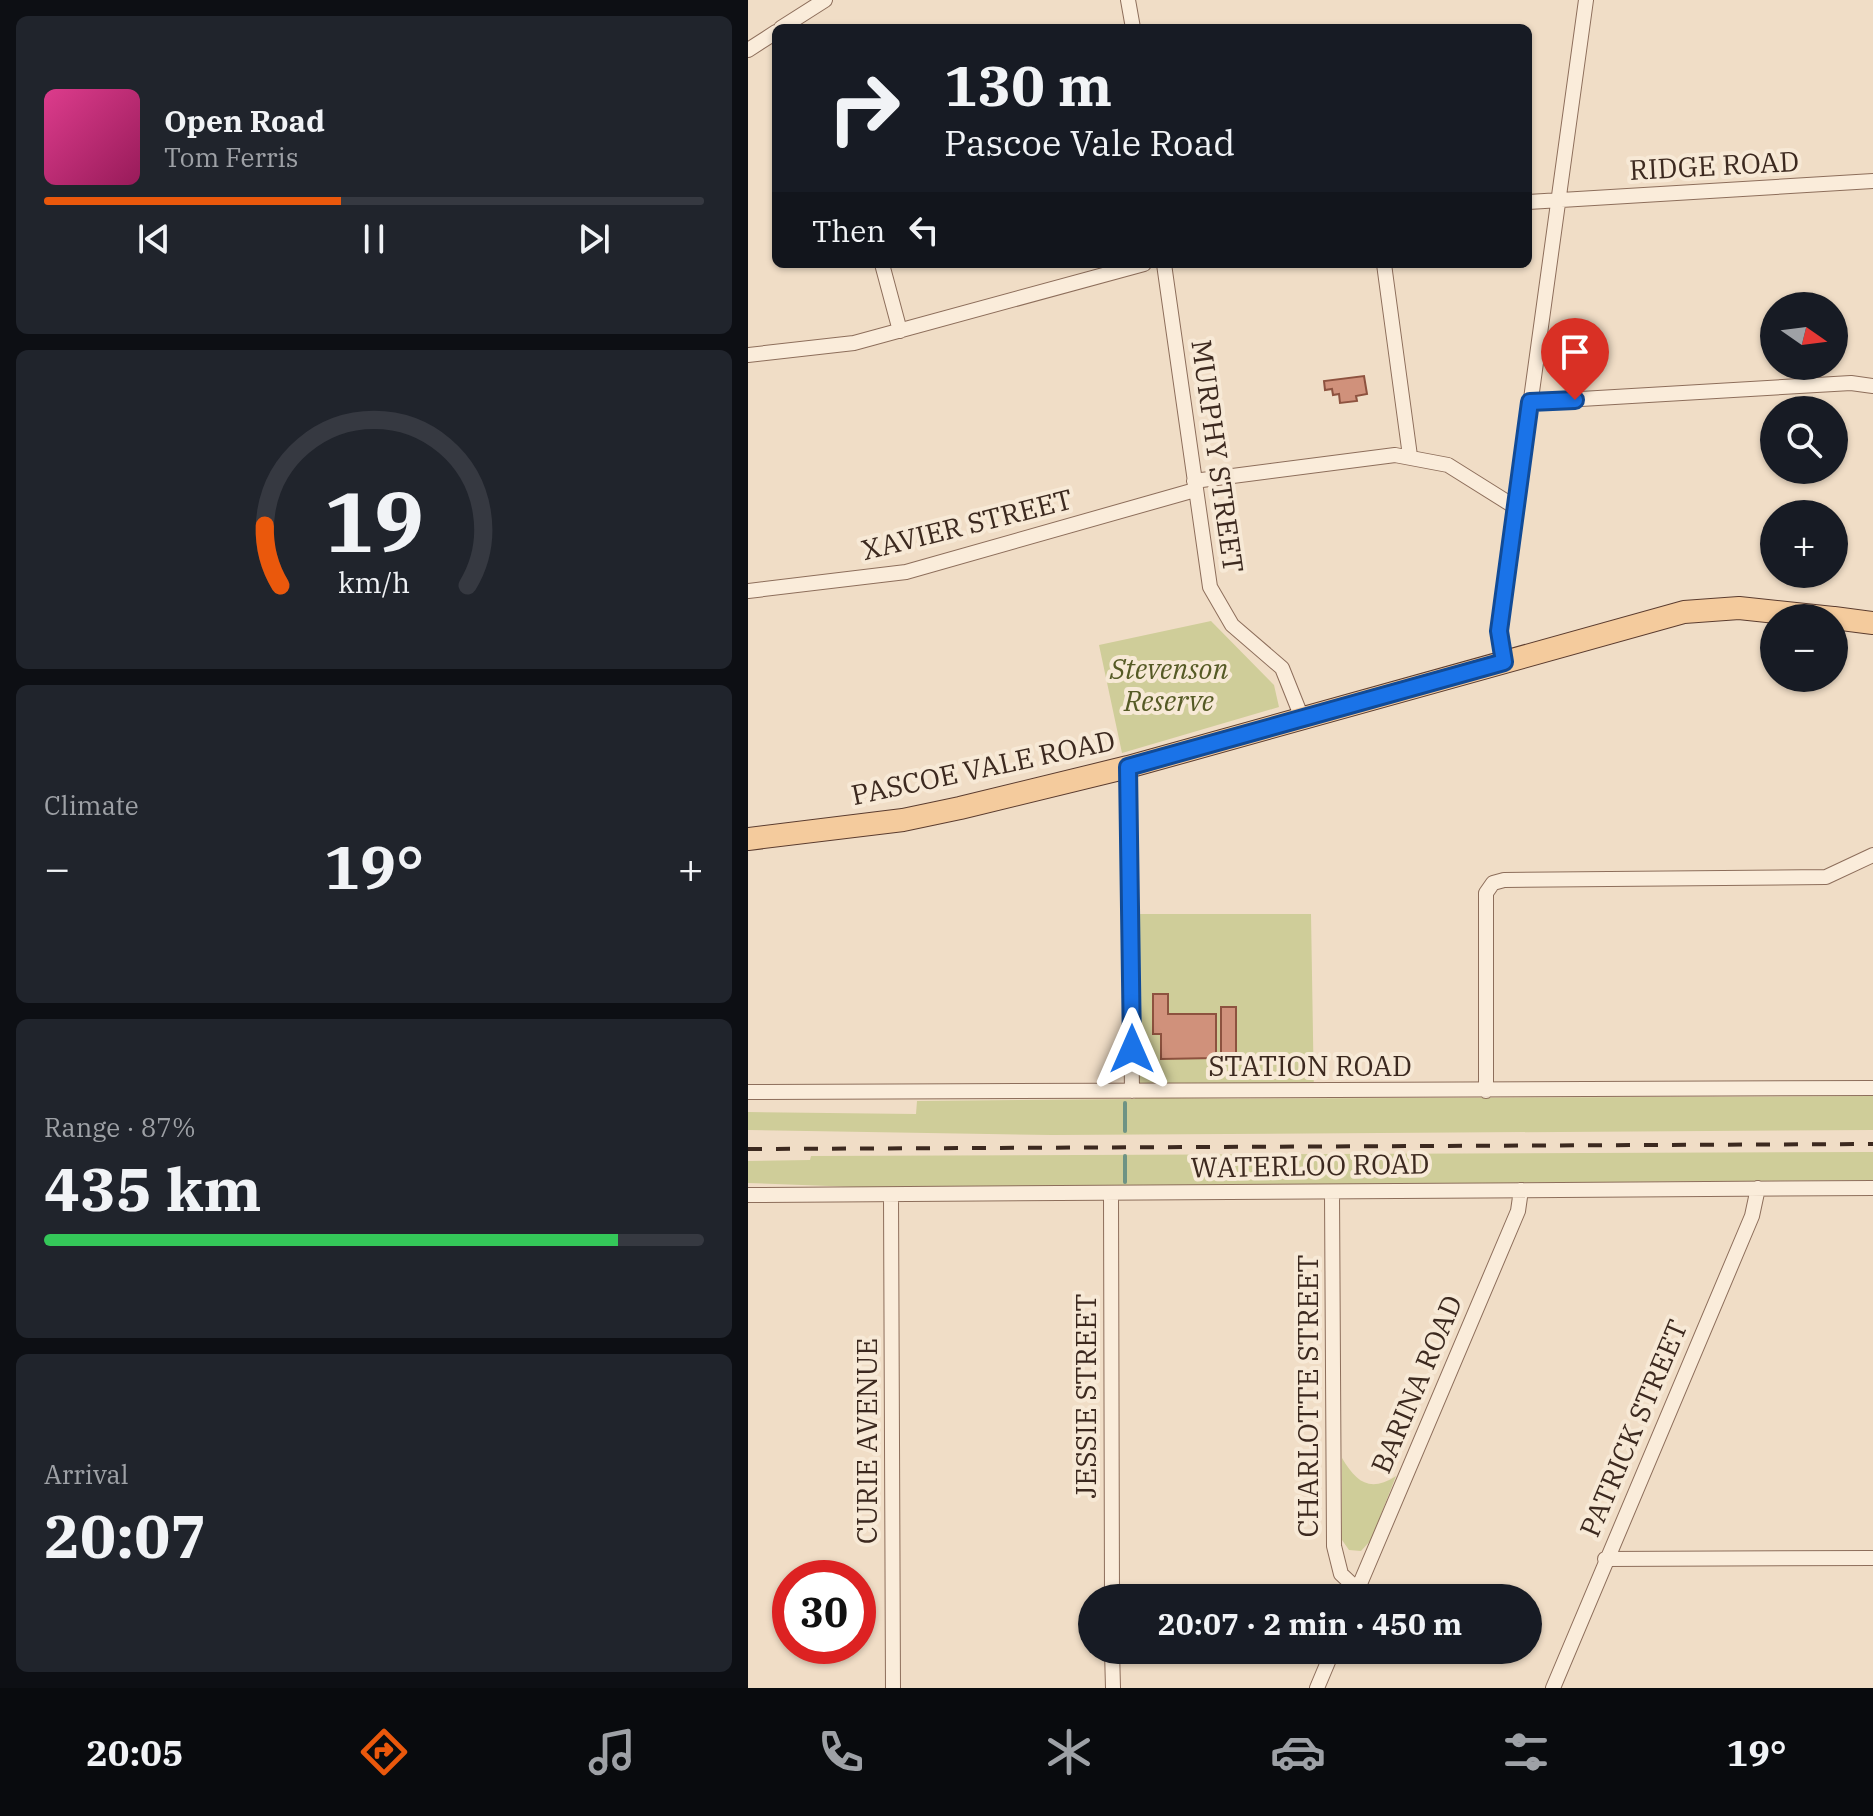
<!DOCTYPE html>
<meta charset="utf-8">
<style>
:root{--surface:#171b24;--page:#20242c;--text:#f1f3f6;--muted:#9ea1a6;--line:#363941;--accent:#ea580c}
body{margin:0;font-family:"IBM Plex Serif",serif;background:var(--page);color:var(--text);height:100vh;display:flex;flex-direction:column;font-size:30px;white-space:nowrap}
*{box-sizing:border-box;margin:0}
p{font-size:26px;color:var(--muted)}
.icon{flex:none;width:44px;height:44px;fill:none;stroke:currentColor;stroke-width:2;stroke-linecap:round;stroke-linejoin:round}
.map{position:relative;flex:1;overflow:hidden}
.sheet{display:flex;flex-direction:column;gap:16px;padding:16px;background:#0d0f14;width:748px}
.sheet>*{flex:none}
.guide{position:absolute;left:24px;top:24px;width:760px;height:244px;border-radius:12px;box-shadow:0 2px 6px #0004;background:#171b24;color:var(--text);overflow:hidden}
.needle{width:52px;rotate:104deg}
.controls{position:absolute;left:1012px;top:292px;display:grid;gap:16px}
.controls a{display:grid;place-items:center;width:88px;height:88px;border-radius:50%;background:var(--surface);box-shadow:0 2px 6px #0004;font-size:40px}
.speed{position:absolute;left:24px;top:1560px;display:flex;gap:16px;font-size:40px;font-weight:700;text-align:center}
.speed>*{display:grid;place-content:center;width:104px;height:104px;border-radius:50%;background:var(--surface);box-shadow:0 2px 6px #0004;line-height:1}
.speed .limit{border:12px solid #d22;background:#fff;color:#111}
.pin{position:absolute;display:grid;place-items:center;width:68px;height:68px;color:#fff;margin:-82px -34px;border-radius:50% 50% 50% 0;rotate:-45deg;box-shadow:0 0 8px #0007}
.pin .icon{rotate:45deg}
.me{position:absolute;width:88px;margin:-44px;rotate:0deg;stroke-linejoin:round;filter:drop-shadow(0 0 6px #0008)}
.turn{display:flex;align-items:center;gap:28px;height:168px;padding:0 40px;font-size:36px}
.turn .icon{width:104px;height:104px;stroke-width:2.5}
.turn b{display:block;font-size:56px;line-height:68px}
.then{display:flex;align-items:center;height:76px;padding:0 40px;background:#0003;gap:16px;font-size:30px}
.big{font-size:60px;font-weight:800;line-height:1.1}
.sheet .widget{flex:1;display:flex;flex-direction:column;justify-content:center;gap:12px;min-width:0;padding:0 28px;border-radius:12px;background:var(--page)}
.sheet .dial{align-items:center;gap:0}
.dial svg{height:208px;overflow:visible;fill:none;stroke:var(--line);stroke-width:7;stroke-linecap:round;text-anchor:middle}
.dial text{fill:var(--text);stroke:none}
.song{display:flex;align-items:center;gap:24px}
.cover{width:96px;height:96px;border-radius:12px;background:linear-gradient(135deg,hsl(330 70% 55%),hsl(330 70% 35%))}
.played{height:8px;border-radius:4px;background:linear-gradient(90deg,var(--accent) 45%,var(--line) 45%)}
.keys{display:flex;justify-content:space-around;direction:ltr}
.heat{display:flex;justify-content:space-between;align-items:center;font-size:44px;direction:ltr}
.charge{height:12px;border-radius:6px;background:linear-gradient(90deg,#34c759 87%,var(--line) 0)}
.trip{position:absolute;left:330px;top:1584px;width:464px;height:80px;border-radius:40px;background:var(--surface);box-shadow:0 2px 6px #0004;font-weight:800;line-height:80px;text-align:center}
.tab-bar{display:flex;height:128px;justify-content:space-around;align-items:center;background:#090b0e;color:var(--muted)}
.tab-bar .icon{width:56px;height:56px}
.tab-bar .selected{color:var(--accent)}
.tab-bar b{font-size:36px;color:var(--text)}
main{display:flex;flex:1;min-height:0}
.map>svg:first-child{display:block}
.green{fill:#cfcd99}
.lines{fill:none;stroke-linecap:round;stroke-linejoin:round}
.stream{stroke:#6e9384;stroke-width:4}
.building{fill:#d0917b;stroke:#8d523f;stroke-width:2}
.minor-casing{stroke:#8d6e5b;stroke-width:16}
.primary-casing{stroke:#5b3c2f;stroke-width:24}
.minor{stroke:#faecda;stroke-width:14}
.primary{stroke:#f4cb9d;stroke-width:22}
.rail{stroke:#3c291f;stroke-width:4;stroke-dasharray:14 14;stroke-linecap:butt}
.route-casing{stroke:#114b97;stroke-width:20}
.route{stroke:#1a73e8;stroke-width:14}
.labels{text-anchor:middle;dominant-baseline:central;stroke-width:8;stroke-linejoin:round;paint-order:stroke}
.street-label{font-size:28px;fill:#3c291f;stroke:#f7e9d6}
.park-label{font-size:28px;font-style:italic;fill:#555a25;stroke:#f7e9d6}
</style>
<main>
<section class="sheet">
<div class="widget">
<div class="song"><i class="cover"></i><div><b>Open Road</b><p>Tom Ferris</p></div></div>
<div class="played"></div>
<div class="keys"><svg class="icon" aria-label="previous" viewBox="0 0 24 24"><path d="M18 5L8 12l10 7zM5 5v14"/></svg><svg class="icon" aria-label="pause" viewBox="0 0 24 24"><path d="M8 5v14M16 5v14"/></svg><svg class="icon" aria-label="next" viewBox="0 0 24 24"><path d="M6 5l10 7-10 7zM19 5v14"/></svg></div>
</div>
<div class="widget dial"><svg viewBox="0 0 100 80">
<path d="M14 69A42 42 0 1 1 86 69"/>
<path d="M14 69A42 42 0 0 1 8 46" stroke="#ea580c"/>
<text x="50" y="56" font-size="32" font-weight="700">19</text>
<text x="50" y="72" font-size="11">km/h</text>
</svg></div>
<div class="widget"><p>Climate</p>
<div class="heat"><a>−</a><b class="big">19°</b><a>+</a></div>
</div>
<div class="widget"><p>Range · 87%</p><b class="big">435 km</b><div class="charge"></div></div>
<div class="widget"><p>Arrival</p><b class="big">20:07</b></div>
</section>
<div class="map">
<svg width="1125" height="1688" viewBox="0 0 1125 1688">
<rect width="100%" height="100%" fill="#f0ddc6"/>
<path class="green" d="M463,621L526,685L531,707L374,753L351,645Z
M383,914H563L566,1097L415,1099L1125,1096V1130L304,1135L0,1130V1112L168,1114L169,1101L387,1099Z
M1125,1152V1180L134,1188L0,1183V1161L62,1160L63,1156Z
M594,1458C608,1482 622,1493 648,1476L623,1540L613,1551L601,1550L594,1540Z"/>
<g class="lines">
<path class="stream" d="M377,1131V1103
M377,1156V1182"/>
</g>
<path class="building" d="M616,376L619,394L608,396L609,401L592,403L591,394L585,395L584,389L577,390L576,381Z
M405,994H420V1014H468V1058L413,1059V1034H405Z
M473,1007H488V1057H473Z"/>
<g class="lines">
<g class="minor-casing">
<path id="minor" d="M380,0L385,28
M33,28L77,0
M0,50L28,32
M780,202L1125,181
M134,264L152,331
M416,264L462,587L484,625L534,668L554,718
M636,264L662,456
M0,355L106,343L396,264
M782,402L1103,383L1125,386
M446,481L647,455L700,465L767,507
M0,591L158,572L447,490
M756,662L751,631L838,0
M380,767L384,1091
M738,1091V893L745,883L756,880L1078,877L1125,855
M0,1092L1125,1088
M584,1192L586,1546L593,1574L610,1590
M363,1194L364,1598
M0,1195L1125,1188
M143,1195L145,1688
M857,1559L1125,1558
M606,1598L770,1211L773,1190
M364,1650L365,1688
M569,1688L585,1650
M805,1688L1004,1216L1010,1188"/>
</g>
<g class="primary-casing">
<path id="primary" d="M1086,618L1125,623
M0,839L155,820L212,808L380,767L936,612L991,608L1085,618"/>
</g>
<use href="#minor" class="minor"/>
<use href="#primary" class="primary"/>
<path class="rail" d="M0,1149L1125,1144"/>
</g>
<g class="lines">
<g class="route-casing">
<path id="route" d="M384,1049L380,767L756,662L751,631L782,402L827,400"/>
</g>
<use href="#route" class="route"/>
</g>
<g class="labels">
<g class="street-label">
<text transform="translate(966 165) rotate(-3)">RIDGE ROAD</text>
<text transform="translate(470 456) rotate(82)">MURPHY STREET</text>
<text transform="translate(219 524) rotate(-14)">XAVIER STREET</text>
<text transform="translate(235 767) rotate(-12)">PASCOE VALE ROAD</text>
<text x="562" y="1065">STATION ROAD</text>
<text transform="translate(562 1165) rotate(-1)">WATERLOO ROAD</text>
<text transform="translate(668 1384) rotate(-67)">BARINA ROAD</text>
<text transform="translate(337 1396) rotate(-90)">JESSIE STREET</text>
<text transform="translate(559 1396) rotate(-90)">CHARLOTTE STREET</text>
<text transform="translate(885 1428) rotate(-67)">PATRICK STREET</text>
<text transform="translate(118 1441) rotate(-90)">CURIE AVENUE</text>
</g>
<g class="park-label">
<text x="421" y="668">Stevenson<tspan x="421" dy="32">Reserve</tspan></text>
</g>
</g>
</svg>
<div class="controls">
<a><svg class="needle" viewBox="-14 -14 28 28"><path d="M0-13l5 13h-10z" fill="#e53935"/><path d="M0 13l5-13h-10z" fill="#9ea1a6"/></svg></a>
<a><svg class="icon" aria-label="search" viewBox="0 0 24 24"><circle cx="10" cy="10" r="6"/><path d="M15 15l6 6"/></svg></a>
<a>+</a>
<a>−</a>
</div>
<div class="speed"><div class="limit">30</div></div>
<div class="pin" style="left:827px;top:400px;background:#d93025"><svg class="icon" aria-label="arrive" viewBox="0 0 24 24"><path d="M6 21V4h12l-3 4 3 4H6"/></svg></div>
<svg class="me" style="left:384px;top:1049px" viewBox="-20 -20 40 40"><path d="M0-17L14 15 0 8-14 15z" fill="#1a73e8" stroke="#fff" stroke-width="4"/></svg>
<div class="trip">20:07 · 2 min · 450 m</div>
<div class="guide">
<div class="turn"><svg class="icon" aria-label="right" viewBox="0 0 24 24"><path d="M7 20v-9h11M14 6l5 5-5 5"/></svg><div><b>130 m</b>Pascoe Vale Road</div></div>
<div class="then">Then<svg class="icon" aria-label="left" viewBox="0 0 24 24"><path d="M17 20v-9H6M10 6l-5 5 5 5"/></svg></div>
</div>
</div>
</main>
<nav class="tab-bar">
<b>20:05</b>
<svg class="icon selected" aria-label="directions" viewBox="0 0 24 24"><path d="M12 3l9 9-9 9-9-9zM9 14v-3h6M13 9l2 2-2 2"/></svg>
<svg class="icon" aria-label="music" viewBox="0 0 24 24"><path d="M9 18V5l10-2v13"/><circle cx="6" cy="18" r="3"/><circle cx="16" cy="16" r="3"/></svg>
<svg class="icon" aria-label="phone" viewBox="0 0 24 24"><path d="M5 4h4l2 5-3 2q2 4 5 5l2-3 5 2v4C11 20 4 13 5 4z"/></svg>
<svg class="icon" aria-label="climate" viewBox="0 0 24 24"><path d="M12 3v18M4 7l16 10M4 17L20 7"/></svg>
<svg class="icon" aria-label="car" viewBox="0 0 24 24"><path d="M5 17H2v-5l4-1 3-4h7l3 4 3 1v5h-3M9 17h6M6 11h13"/><circle cx="7" cy="17" r="2"/><circle cx="17" cy="17" r="2"/></svg>
<svg class="icon" aria-label="filters" viewBox="0 0 24 24"><path d="M4 7h16M4 17h16"/><circle cx="9" cy="7" r="2"/><circle cx="15" cy="17" r="2"/></svg>
<b>19°</b>
</nav>
